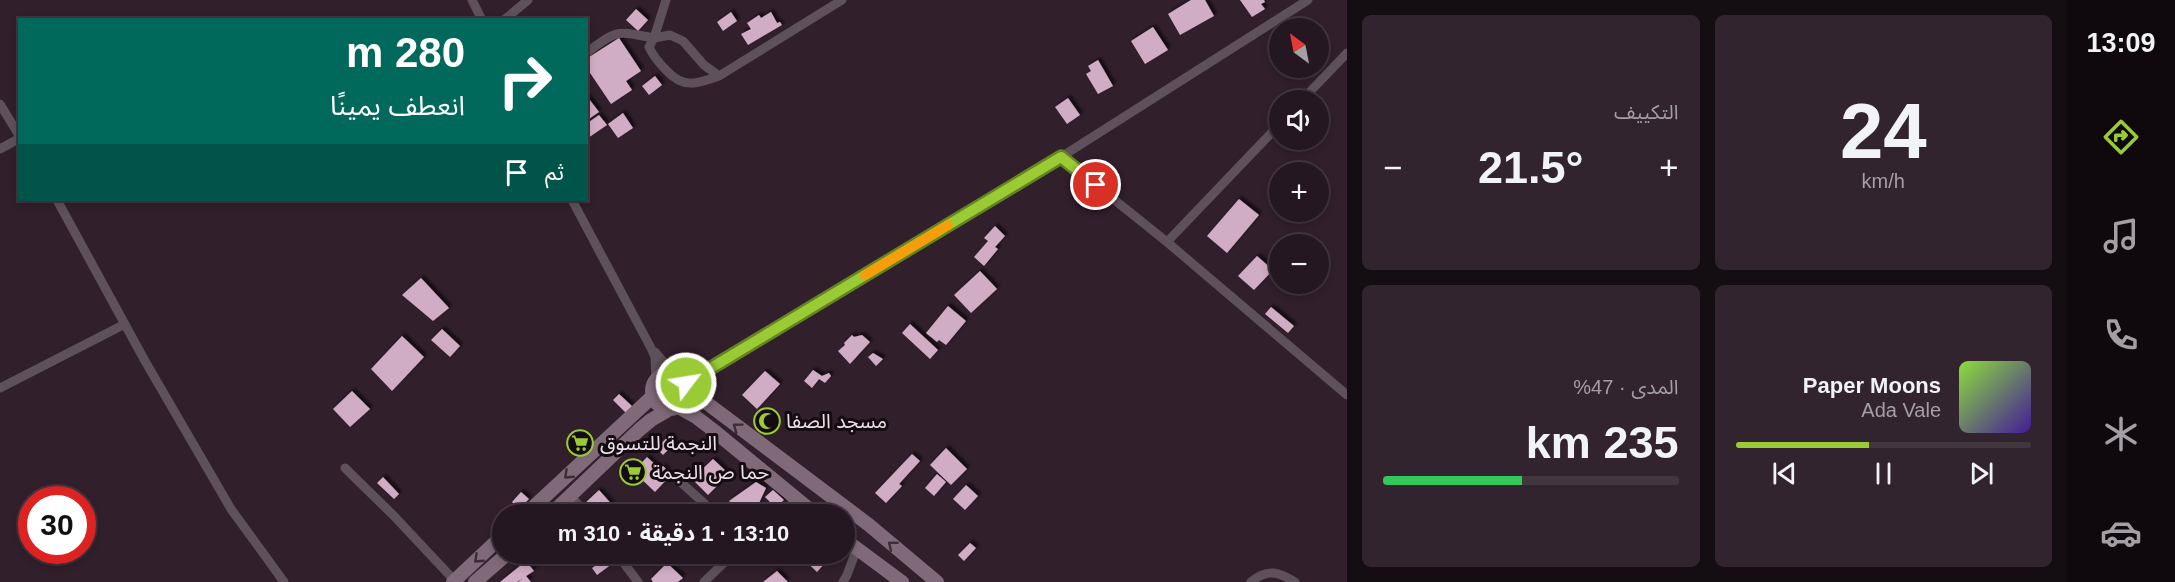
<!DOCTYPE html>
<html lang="ar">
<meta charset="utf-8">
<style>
:root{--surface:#251721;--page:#31242e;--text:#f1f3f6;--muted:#a39fa5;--line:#42363f;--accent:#9acb35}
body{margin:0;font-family:Helvetica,"Noto Sans Arabic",sans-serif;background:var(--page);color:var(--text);direction:rtl;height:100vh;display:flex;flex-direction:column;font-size:22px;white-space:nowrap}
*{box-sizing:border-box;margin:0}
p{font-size:20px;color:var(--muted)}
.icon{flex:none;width:33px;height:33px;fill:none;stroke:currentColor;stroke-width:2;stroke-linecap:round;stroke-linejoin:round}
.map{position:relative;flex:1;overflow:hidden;direction:ltr}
.details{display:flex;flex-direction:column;gap:15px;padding:15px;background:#140d12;width:720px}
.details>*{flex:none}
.guide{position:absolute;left:18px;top:18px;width:570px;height:183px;border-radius:0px;box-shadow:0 3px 9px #0003,0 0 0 2px var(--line);direction:rtl;background:#00695c;color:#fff;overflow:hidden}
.needle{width:39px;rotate:328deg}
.tools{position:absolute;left:1269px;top:18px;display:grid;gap:12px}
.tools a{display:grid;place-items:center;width:60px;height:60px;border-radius:50%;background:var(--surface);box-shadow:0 3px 9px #0003,0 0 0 2px var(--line);font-size:30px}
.speed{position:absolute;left:18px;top:486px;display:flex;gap:12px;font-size:30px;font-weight:700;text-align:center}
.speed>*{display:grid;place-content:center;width:78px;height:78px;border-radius:50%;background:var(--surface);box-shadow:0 3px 9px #0003,0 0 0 2px var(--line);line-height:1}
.speed .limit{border:9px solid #d22;background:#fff;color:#111}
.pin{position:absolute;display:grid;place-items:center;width:51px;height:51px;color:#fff;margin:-26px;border:3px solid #fff;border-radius:50%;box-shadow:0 2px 6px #0007}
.me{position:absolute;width:66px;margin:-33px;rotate:59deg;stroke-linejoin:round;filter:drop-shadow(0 0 4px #0008)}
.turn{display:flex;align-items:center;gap:21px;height:126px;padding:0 24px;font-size:27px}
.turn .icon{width:78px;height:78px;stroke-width:2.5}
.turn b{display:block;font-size:42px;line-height:51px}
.then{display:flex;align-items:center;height:57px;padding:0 24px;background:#0003;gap:12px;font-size:22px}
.big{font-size:45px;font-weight:700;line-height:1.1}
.details .widget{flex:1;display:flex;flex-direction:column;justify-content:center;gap:9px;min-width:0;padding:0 21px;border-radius:9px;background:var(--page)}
.details .dial{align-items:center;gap:0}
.dial b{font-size:78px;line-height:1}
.song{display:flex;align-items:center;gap:18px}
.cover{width:72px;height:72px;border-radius:9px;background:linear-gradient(135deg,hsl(90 70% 55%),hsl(260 70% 35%))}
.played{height:6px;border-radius:3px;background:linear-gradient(90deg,var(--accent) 45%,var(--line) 45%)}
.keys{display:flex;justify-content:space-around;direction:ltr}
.heat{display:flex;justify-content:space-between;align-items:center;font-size:33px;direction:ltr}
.charge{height:9px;border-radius:4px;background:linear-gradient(90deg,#34c759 47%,var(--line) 0)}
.details .tiles{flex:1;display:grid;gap:15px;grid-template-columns:repeat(2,1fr)}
.trip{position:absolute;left:492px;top:504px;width:363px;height:60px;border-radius:30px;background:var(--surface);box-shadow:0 3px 9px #0003,0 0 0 2px var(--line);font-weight:700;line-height:60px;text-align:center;direction:rtl}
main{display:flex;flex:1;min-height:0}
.tab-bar{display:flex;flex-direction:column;width:108px;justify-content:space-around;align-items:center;background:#0f090d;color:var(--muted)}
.tab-bar .icon{width:42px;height:42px}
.tab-bar .selected{color:var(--accent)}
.tab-bar b{font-size:27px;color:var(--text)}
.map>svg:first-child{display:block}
.building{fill:#d0acc5;filter:url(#shadow)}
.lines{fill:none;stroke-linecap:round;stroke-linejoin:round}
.minor{stroke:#5f515b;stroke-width:9}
.secondary{stroke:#806979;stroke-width:14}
.oneway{stroke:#3a2d35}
.route-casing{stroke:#648422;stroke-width:15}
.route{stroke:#9acb35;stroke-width:10}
.slow{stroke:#f59e0b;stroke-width:10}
.labels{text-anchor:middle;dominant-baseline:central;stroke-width:6;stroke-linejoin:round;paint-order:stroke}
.poi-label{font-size:20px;fill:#ecdfe8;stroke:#140c11;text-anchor:start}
</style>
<main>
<nav class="tab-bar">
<b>13:09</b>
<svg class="icon selected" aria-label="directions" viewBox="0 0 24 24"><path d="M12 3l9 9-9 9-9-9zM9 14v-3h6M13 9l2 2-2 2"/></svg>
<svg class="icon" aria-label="music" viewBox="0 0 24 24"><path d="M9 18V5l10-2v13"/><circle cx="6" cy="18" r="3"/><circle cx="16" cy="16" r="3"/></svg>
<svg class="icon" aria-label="phone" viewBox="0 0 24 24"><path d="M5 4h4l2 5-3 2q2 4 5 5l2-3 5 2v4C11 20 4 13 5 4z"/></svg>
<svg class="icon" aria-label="climate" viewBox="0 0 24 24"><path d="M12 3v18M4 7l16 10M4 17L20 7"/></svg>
<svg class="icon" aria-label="car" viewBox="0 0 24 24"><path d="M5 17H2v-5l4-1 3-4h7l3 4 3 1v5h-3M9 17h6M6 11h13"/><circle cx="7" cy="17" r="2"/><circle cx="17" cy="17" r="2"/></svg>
</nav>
<section class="details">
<div class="tiles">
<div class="widget dial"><b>24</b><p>km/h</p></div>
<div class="widget"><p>التكييف</p>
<div class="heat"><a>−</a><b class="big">21.5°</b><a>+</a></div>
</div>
<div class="widget">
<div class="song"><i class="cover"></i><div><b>Paper Moons</b><p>Ada Vale</p></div></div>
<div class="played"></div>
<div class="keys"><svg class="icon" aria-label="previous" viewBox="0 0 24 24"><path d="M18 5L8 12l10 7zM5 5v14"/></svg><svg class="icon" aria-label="pause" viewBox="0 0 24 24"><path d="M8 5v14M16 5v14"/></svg><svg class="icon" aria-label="next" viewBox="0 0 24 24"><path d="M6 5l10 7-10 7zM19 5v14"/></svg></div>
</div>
<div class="widget"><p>المدى · 47%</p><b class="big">235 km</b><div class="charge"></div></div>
</div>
</section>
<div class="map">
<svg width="1347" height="582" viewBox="0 0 1347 582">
<defs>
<filter id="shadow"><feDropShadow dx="3" dy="-3" stdDeviation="1.5" flood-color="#0009"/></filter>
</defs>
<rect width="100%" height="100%" fill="#311f2c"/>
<path class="building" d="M1191,0H1205L1214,16L1180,35L1168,14Z
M1240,0H1264L1265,2L1261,4L1265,9L1252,17Z
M636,9L648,20L638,31L626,20Z
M731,12L737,21L723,31L717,22Z
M771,12L777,23L780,22L782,25L748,45L741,34L751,29L747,23L759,15L761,18Z
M1153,27L1168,50L1145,64L1131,41Z
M619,38L641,71L626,81L632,90L611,104L586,67V59Z
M1098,60L1113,86L1098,94L1086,74L1091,71L1088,66Z
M655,76L662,85L649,95L642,86Z
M586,95L599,112L586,121Z
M1068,98L1080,115L1067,124L1055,107Z
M623,113L633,128L618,138L608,124Z
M599,115L607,125L588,138L586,124Z
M1239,199L1259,215L1227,253L1207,236Z
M995,226L1005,236L995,247L998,249L984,266L974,257L988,241L984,238Z
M1257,256L1273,270L1254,290L1238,276Z
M980,271L997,289L971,313L954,295Z
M421,278L449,308L433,321L402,295Z
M948,306L966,321L946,345L939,340L937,342L926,333Z
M1271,307L1294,326L1288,333L1265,314Z
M910,324L938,350L930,359L902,333Z
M442,329L460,346L450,357L431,340Z
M852,335L854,337L862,335L870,342L850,364L838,351L845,345L844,343Z
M402,336L424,357L392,391L371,369Z
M873,353L883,359L876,366L868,357Z
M813,370L822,376L829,373L831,376L825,383L819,379L812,388L804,381Z
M765,371L780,384L757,409L742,395Z
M352,391L370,409L350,427L333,409Z
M619,394L633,407L626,413L613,400Z
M670,435L675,443L663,455L656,448Z
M946,448L967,469L951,485L930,465Z
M912,454L920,461L899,484L902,486L886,503L875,493Z
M647,457L660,469L663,466L667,470L663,474L668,478L655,492L638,476L635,479L630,475Z
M713,459L729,474L708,495L692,479Z
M937,474L946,482L934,496L925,488Z
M383,477L399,494L394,499L377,483Z
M756,482L766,488L754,514H743L729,501Z
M966,485L978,496L965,510L953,499Z
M599,490L615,508L608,514H590L582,506Z
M773,490L784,500L768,514L763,508L770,502L765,497Z
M521,492L529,499L519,509L512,502Z
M970,543L976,548L964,561L958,555Z
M798,554H833L817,572Z
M611,555L616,561L597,575L592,568Z
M526,561L534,571L526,576L531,582H518L523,578L517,582H500Z
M667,563L683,578L678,582H653L651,579Z
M777,571L788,582H763Z"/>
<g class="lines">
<path class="minor" d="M472,0L482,20
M666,0L654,38L670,35L683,41L704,65L719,76
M504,20L528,0
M586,53C619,29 614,31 654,38L649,47C653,56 659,63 666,70C683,89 697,84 719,76L842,0
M1302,100L1347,53
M0,104L20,137
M0,149L20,138
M1061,157L1167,242L1347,395
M57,200L145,361L231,509L284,582
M572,200L651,348L655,357L656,380
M1167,242L1280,124
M655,352L673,373
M686,383L1061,157L1308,0
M0,388L125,324
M345,468L394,516L455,581
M675,477L716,514
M571,496L586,514
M779,514L797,500
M617,554L638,582
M704,582L733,554
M843,582L847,575L857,548
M1251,582C1267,568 1279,572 1295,582"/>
<path class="secondary" d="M652 391a18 18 0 1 1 36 0a18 18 0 1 1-36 0Z
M688,389L869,525L937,582
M678,407L696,417L713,430L815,514
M526,514L653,396
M551,514L639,430L651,420L670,409
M844,539L902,582
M453,582L502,536
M475,582L507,554"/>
</g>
<defs><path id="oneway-chevron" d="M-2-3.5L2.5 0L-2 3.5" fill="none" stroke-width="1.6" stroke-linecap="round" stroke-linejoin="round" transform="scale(1.5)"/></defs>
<g class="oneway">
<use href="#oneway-chevron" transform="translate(737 427) rotate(-143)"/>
<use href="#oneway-chevron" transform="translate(568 475) rotate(137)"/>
<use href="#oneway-chevron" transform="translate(892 545) rotate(-140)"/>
<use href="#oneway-chevron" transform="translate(478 559) rotate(137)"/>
</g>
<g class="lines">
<g class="route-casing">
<path id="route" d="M686,383L1061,157L1096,185"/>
</g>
<use href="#route" class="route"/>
<path class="slow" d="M865,275L948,225"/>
</g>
<defs>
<g id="mosque-ring" transform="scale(1.35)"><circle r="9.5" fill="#140c11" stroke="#9acb35" stroke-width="1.5"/><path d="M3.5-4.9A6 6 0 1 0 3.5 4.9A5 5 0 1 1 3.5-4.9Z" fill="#9acb35"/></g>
<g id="supermarket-ring" transform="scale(1.35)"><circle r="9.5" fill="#140c11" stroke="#9acb35" stroke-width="1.5"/><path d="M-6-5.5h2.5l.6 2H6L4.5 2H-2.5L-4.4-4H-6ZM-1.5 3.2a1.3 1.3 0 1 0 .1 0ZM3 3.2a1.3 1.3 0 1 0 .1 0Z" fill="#9acb35"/></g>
</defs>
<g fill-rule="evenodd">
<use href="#mosque-ring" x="767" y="421"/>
<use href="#supermarket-ring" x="580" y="443"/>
<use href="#supermarket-ring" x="633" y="472"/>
</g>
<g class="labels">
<g class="poi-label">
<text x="786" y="421">مسجد الصفا</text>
<text x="600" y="443">النجمة للتسوق</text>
<text x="652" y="472">حما ص النجمة</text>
</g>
</g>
</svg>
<div class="tools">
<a><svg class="needle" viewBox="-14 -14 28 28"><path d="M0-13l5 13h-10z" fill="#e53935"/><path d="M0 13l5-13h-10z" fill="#a39fa5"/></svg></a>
<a><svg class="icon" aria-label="sound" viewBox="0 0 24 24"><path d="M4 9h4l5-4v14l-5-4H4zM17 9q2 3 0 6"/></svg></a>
<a>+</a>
<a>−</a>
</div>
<div class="speed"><div class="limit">30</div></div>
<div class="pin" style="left:1096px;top:185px;background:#d93025"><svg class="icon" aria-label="arrive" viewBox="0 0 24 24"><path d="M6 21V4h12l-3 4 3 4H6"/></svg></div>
<svg class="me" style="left:686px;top:383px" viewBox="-20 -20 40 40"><circle r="17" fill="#9acb35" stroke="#fff" stroke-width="3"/><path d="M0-11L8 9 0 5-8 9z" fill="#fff"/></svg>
<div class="trip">13:10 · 1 دقيقة · 310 m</div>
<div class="guide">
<div class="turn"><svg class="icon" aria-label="right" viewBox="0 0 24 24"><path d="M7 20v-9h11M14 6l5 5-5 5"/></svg><div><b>280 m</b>انعطف يمينًا</div></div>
<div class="then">ثم<svg class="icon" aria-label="arrive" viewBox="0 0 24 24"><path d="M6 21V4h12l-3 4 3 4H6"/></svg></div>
</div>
</div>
</main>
